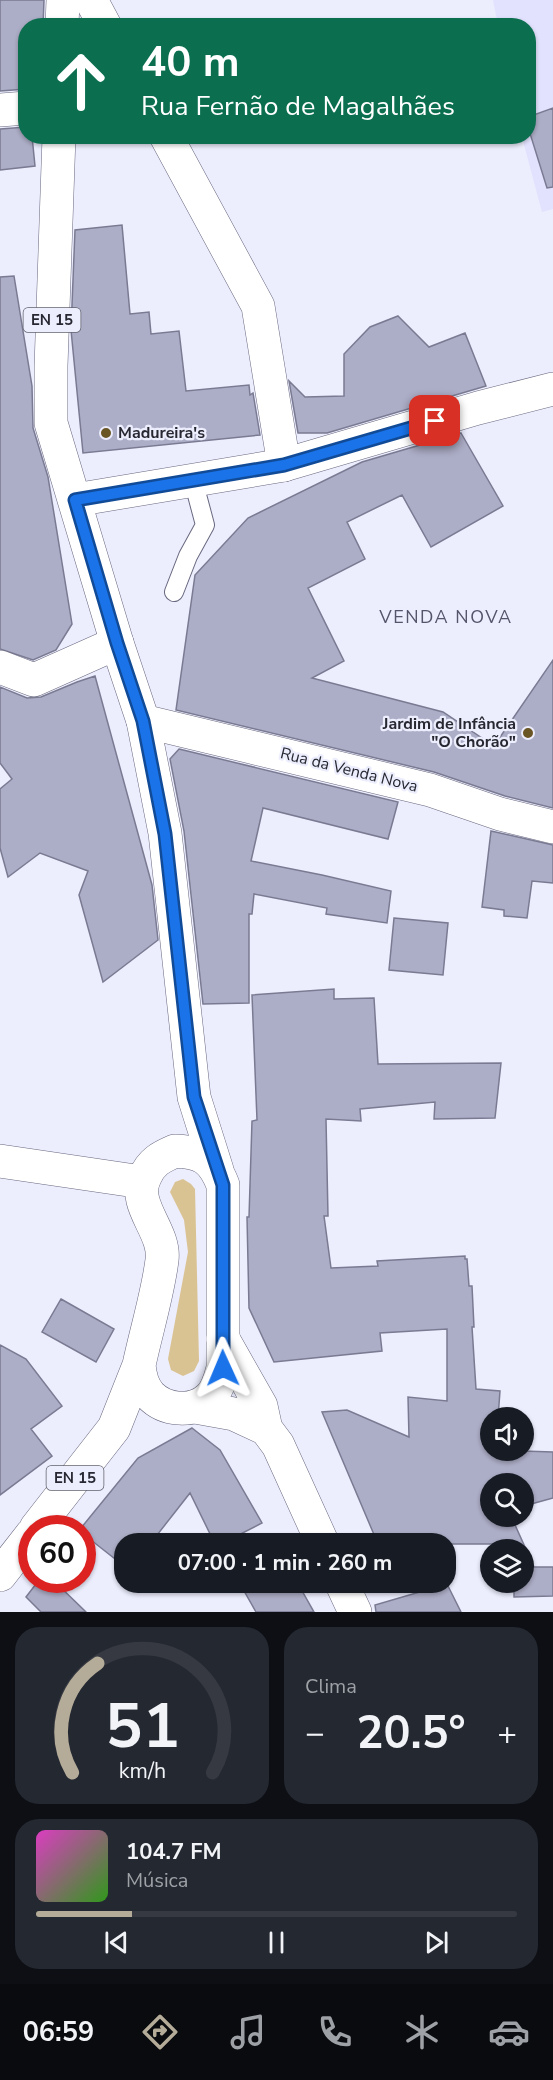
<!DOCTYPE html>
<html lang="pt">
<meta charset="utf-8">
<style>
:root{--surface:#171b24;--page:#242831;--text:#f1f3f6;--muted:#9ea1a6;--line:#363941;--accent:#b4ac98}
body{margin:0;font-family:"Nunito Sans",sans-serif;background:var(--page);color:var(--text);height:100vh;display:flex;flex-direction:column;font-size:22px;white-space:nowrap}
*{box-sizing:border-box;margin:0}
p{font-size:20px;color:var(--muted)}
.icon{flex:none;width:33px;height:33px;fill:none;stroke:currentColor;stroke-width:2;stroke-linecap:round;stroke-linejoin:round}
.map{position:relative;height:1612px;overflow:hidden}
.details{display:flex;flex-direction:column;gap:15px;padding:15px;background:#0d0f14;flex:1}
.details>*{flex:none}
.top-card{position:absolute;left:18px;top:18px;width:518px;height:126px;border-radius:24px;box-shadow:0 2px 4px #0004;background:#0b6e4f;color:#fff;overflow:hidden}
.controls{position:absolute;left:480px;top:1407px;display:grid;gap:12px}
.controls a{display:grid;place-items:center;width:54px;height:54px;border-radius:50%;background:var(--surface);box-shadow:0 2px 4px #0004;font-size:30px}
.speed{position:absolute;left:18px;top:1515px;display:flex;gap:12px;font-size:30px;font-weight:700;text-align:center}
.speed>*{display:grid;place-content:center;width:78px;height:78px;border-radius:50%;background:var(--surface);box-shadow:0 2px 4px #0004;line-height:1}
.speed .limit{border:9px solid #d22;background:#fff;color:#111}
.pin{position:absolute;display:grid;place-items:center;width:51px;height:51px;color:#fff;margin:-26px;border-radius:12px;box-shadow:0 3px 9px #0006}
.me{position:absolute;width:66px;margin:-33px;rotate:359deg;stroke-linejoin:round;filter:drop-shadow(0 0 4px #0008)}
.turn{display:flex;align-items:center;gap:21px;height:126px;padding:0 24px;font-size:27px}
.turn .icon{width:78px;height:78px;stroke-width:2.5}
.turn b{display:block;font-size:42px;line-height:51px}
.big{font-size:45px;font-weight:700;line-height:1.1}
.details .widget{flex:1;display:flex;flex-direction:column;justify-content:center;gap:9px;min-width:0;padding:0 21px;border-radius:24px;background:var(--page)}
.details .dial{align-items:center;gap:0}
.dial svg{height:156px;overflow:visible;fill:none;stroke:var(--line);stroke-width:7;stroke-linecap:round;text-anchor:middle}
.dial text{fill:var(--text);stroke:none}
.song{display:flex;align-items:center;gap:18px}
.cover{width:72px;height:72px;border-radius:9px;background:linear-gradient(135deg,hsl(310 70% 55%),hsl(110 70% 35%))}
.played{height:6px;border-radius:3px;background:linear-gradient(90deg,var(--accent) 20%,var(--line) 20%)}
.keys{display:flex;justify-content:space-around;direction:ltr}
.heat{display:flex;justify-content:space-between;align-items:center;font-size:33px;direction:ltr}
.details .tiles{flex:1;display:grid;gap:15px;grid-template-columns:1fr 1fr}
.widget:last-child{grid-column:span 2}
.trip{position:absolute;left:114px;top:1533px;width:342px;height:60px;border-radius:24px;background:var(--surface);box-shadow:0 2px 4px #0004;font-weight:700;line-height:60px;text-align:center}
.tabs{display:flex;height:96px;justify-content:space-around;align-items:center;background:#090b0e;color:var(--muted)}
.tabs .icon{width:42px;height:42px}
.tabs .on{color:var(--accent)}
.tabs b{font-size:27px;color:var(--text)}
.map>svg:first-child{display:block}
.built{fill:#e2e2fe}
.green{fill:#dac392}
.building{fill:#acadc6;stroke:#7a7b93;stroke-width:1.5}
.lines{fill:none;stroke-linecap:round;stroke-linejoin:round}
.service-casing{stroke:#68687f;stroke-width:20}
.minor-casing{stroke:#68687f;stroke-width:34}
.tertiary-casing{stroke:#68687f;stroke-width:34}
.primary-casing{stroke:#68687f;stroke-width:34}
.service{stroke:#fff;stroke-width:18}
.minor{stroke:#fff;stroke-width:33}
.tertiary{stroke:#fff;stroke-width:33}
.primary{stroke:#fff;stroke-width:33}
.route-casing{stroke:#114b97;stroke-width:15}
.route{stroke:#1a73e8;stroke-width:10}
.poi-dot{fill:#6a5624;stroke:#ecedfd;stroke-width:2}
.labels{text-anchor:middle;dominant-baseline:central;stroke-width:4.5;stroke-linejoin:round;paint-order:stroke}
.shield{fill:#ecedfd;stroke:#61626e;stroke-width:1.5}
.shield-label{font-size:15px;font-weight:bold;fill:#262730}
.poi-label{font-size:16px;font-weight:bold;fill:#262730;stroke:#ecedfd;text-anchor:start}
.street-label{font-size:16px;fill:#262730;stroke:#ecedfd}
.neighbourhood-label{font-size:18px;letter-spacing:1.5px;fill:#54546a;stroke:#ecedfd}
</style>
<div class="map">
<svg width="553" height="1612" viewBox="0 0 553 1612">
<rect width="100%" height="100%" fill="#ecedfd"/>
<path class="built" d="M493,0H553V209L542,212L522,137L528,136V26L498,25Z"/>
<path class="green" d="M183,1179L191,1184L195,1189L199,1361L194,1371L183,1376L171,1370L168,1359L188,1252L184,1220L170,1192L175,1182Z"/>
<path class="building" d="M0,0H44L43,26H26V89L0,91Z
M553,108V187L547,188L528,127V117Z
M26,127V136H32L35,166L0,170V129Z
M122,225L130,314L149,312L151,334L179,331L186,391L249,385L250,395L253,393L260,435L83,453L71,330L75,230Z
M14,276L32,386L33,428L48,477L72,624L56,650L33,660L0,649V277Z
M398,316L429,347L465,333L486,386L327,433H298L289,381L305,397L344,396V354L370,327Z
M461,433L503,506L431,547L402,495L347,522L365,559L308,588L344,661L312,678L443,712L494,746L553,660V808L505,796L434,772L176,710L195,575L248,518L362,462Z
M95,676L152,885L158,940L103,982L79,895L88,871L40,853L8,877L0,848V789L12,779L0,763V687L27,698L41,697L77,682Z
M179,749L398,802L388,839L263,808L251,861L322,875L391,891L387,923L326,914L327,908L254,894L252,914H249V1003L203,1004L184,831L170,759Z
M491,831L553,845V883L532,881L527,918L504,916V910L482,907Z
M394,918L448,923L443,975L389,970Z
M334,989V999L374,998L378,1064L501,1063L495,1118L434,1119L435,1102L360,1109L361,1121L326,1119L328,1216H324L331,1268L378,1266L377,1261L465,1256V1259H467L469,1286H472L474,1327H472L476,1389L500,1391L498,1418H490V1450L553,1452V1498L524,1506V1484H490V1516H511L534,1567H553V1596L514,1597V1582H524V1550H513V1544H378L322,1412L347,1410L409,1437L408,1397L447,1401V1329L380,1333L382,1351L274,1362L249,1308L247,1217H249L252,1121L257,1120L252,995Z
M61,1299L114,1329L96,1362L42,1332Z
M0,1345L26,1359L62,1406L31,1429L52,1456L0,1495Z
M192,1428L220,1450L262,1523L221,1544H215L190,1493L150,1544H124V1566L82,1533V1528H81L138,1458Z
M39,1580H53L86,1612H41L26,1597Z
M239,1582H297L314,1612H256Z
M447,1584L461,1612H376L375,1605Z"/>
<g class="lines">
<g class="service-casing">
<path id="service" d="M174,592L188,556L205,525L193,480"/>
</g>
<g class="minor-casing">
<path id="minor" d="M91,0L105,26
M0,110L26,108
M166,136L258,306L284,465
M0,667L34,680L117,643
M143,721L430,790L500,814L553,827
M0,1161L142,1182
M223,1339L261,1406L266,1429L278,1445L323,1544
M195,1407L234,1414L266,1429
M341,1582L355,1612"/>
</g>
<g class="tertiary-casing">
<path id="tertiary" d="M75,500L284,465L478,408L553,389"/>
</g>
<g class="primary-casing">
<path id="primary" d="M62,26L63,0
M59,136L51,366V423L117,643L143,721L165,833L194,1097L217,1170
M175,1151C202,1152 213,1159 223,1185V1368C220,1379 218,1390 209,1398C193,1413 165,1411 150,1395C142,1386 140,1376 139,1365C146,1332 158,1293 162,1260C166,1231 131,1205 145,1177C151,1162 161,1157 175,1151Z
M36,1528L114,1428L139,1365
M0,1575L32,1534"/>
</g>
<use href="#service" class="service"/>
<use href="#minor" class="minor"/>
<use href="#tertiary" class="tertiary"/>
<use href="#primary" class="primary"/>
</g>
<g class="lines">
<g class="route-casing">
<path id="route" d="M223,1368V1185L194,1097L165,834L143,721L117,643L75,500L284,465L435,421"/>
</g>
<use href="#route" class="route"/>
</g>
<g class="poi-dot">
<circle cx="106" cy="433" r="6"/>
<circle cx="528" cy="733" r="6"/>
</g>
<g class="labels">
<g class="shield">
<rect x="23.5" y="308" width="57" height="24" rx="4.5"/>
<rect x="46.5" y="1466" width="57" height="24" rx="4.5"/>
</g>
<g class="shield-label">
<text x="52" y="320">EN 15</text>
<text x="75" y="1478">EN 15</text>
</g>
<g class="poi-label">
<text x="118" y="433">Madureira's</text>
<text x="516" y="724" text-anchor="end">Jardim de Infância<tspan x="516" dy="18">"O Chorão"</tspan></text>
</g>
<g class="street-label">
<text transform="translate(349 770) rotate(14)">Rua da Venda Nova</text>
</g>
<g class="neighbourhood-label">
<text x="446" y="617">VENDA NOVA</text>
</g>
</g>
</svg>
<div class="controls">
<a><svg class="icon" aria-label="sound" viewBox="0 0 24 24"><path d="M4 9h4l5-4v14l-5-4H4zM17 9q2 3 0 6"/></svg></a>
<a><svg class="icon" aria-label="search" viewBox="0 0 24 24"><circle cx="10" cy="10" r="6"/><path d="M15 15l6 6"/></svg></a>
<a><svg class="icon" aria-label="layers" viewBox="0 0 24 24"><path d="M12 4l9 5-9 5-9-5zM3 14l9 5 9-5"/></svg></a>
</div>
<div class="speed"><div class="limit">60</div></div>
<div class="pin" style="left:435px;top:421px;background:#d93025"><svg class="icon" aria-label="arrive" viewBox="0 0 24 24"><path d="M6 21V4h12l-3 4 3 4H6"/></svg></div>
<svg class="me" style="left:223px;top:1368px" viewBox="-20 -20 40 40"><path d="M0-17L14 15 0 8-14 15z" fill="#1a73e8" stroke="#fff" stroke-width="4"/></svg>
<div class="trip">07:00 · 1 min · 260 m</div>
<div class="top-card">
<div class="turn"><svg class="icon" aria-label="ahead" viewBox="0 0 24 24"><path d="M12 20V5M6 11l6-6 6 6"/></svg><div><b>40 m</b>Rua Fernão de Magalhães</div></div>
</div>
</div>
<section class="details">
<div class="tiles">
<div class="widget dial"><svg viewBox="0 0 100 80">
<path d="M14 69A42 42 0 1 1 86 69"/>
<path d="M14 69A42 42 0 0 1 27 13" stroke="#b4ac98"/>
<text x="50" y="56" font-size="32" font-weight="700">51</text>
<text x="50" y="72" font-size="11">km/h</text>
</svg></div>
<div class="widget"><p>Clima</p>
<div class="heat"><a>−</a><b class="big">20.5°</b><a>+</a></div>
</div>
<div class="widget">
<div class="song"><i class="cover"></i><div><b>104.7 FM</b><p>Música</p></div></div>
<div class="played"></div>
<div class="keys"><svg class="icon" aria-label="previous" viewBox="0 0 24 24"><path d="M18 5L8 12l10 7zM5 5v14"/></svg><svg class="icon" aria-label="pause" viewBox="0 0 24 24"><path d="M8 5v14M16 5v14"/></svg><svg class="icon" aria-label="next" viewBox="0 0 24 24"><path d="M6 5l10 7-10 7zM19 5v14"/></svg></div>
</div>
</div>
</section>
<nav class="tabs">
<b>06:59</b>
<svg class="icon on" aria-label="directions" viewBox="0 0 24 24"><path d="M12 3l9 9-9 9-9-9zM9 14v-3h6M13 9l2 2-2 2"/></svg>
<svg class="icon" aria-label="music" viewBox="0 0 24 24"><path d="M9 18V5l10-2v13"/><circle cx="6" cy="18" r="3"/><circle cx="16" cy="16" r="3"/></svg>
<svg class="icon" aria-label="phone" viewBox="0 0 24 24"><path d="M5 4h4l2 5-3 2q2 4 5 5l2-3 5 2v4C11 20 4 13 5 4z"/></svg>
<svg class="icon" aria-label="climate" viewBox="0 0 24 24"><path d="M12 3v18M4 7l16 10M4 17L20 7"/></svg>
<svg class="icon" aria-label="car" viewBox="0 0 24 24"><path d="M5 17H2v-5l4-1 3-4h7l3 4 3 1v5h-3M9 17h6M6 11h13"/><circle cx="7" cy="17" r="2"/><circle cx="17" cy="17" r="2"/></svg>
</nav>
